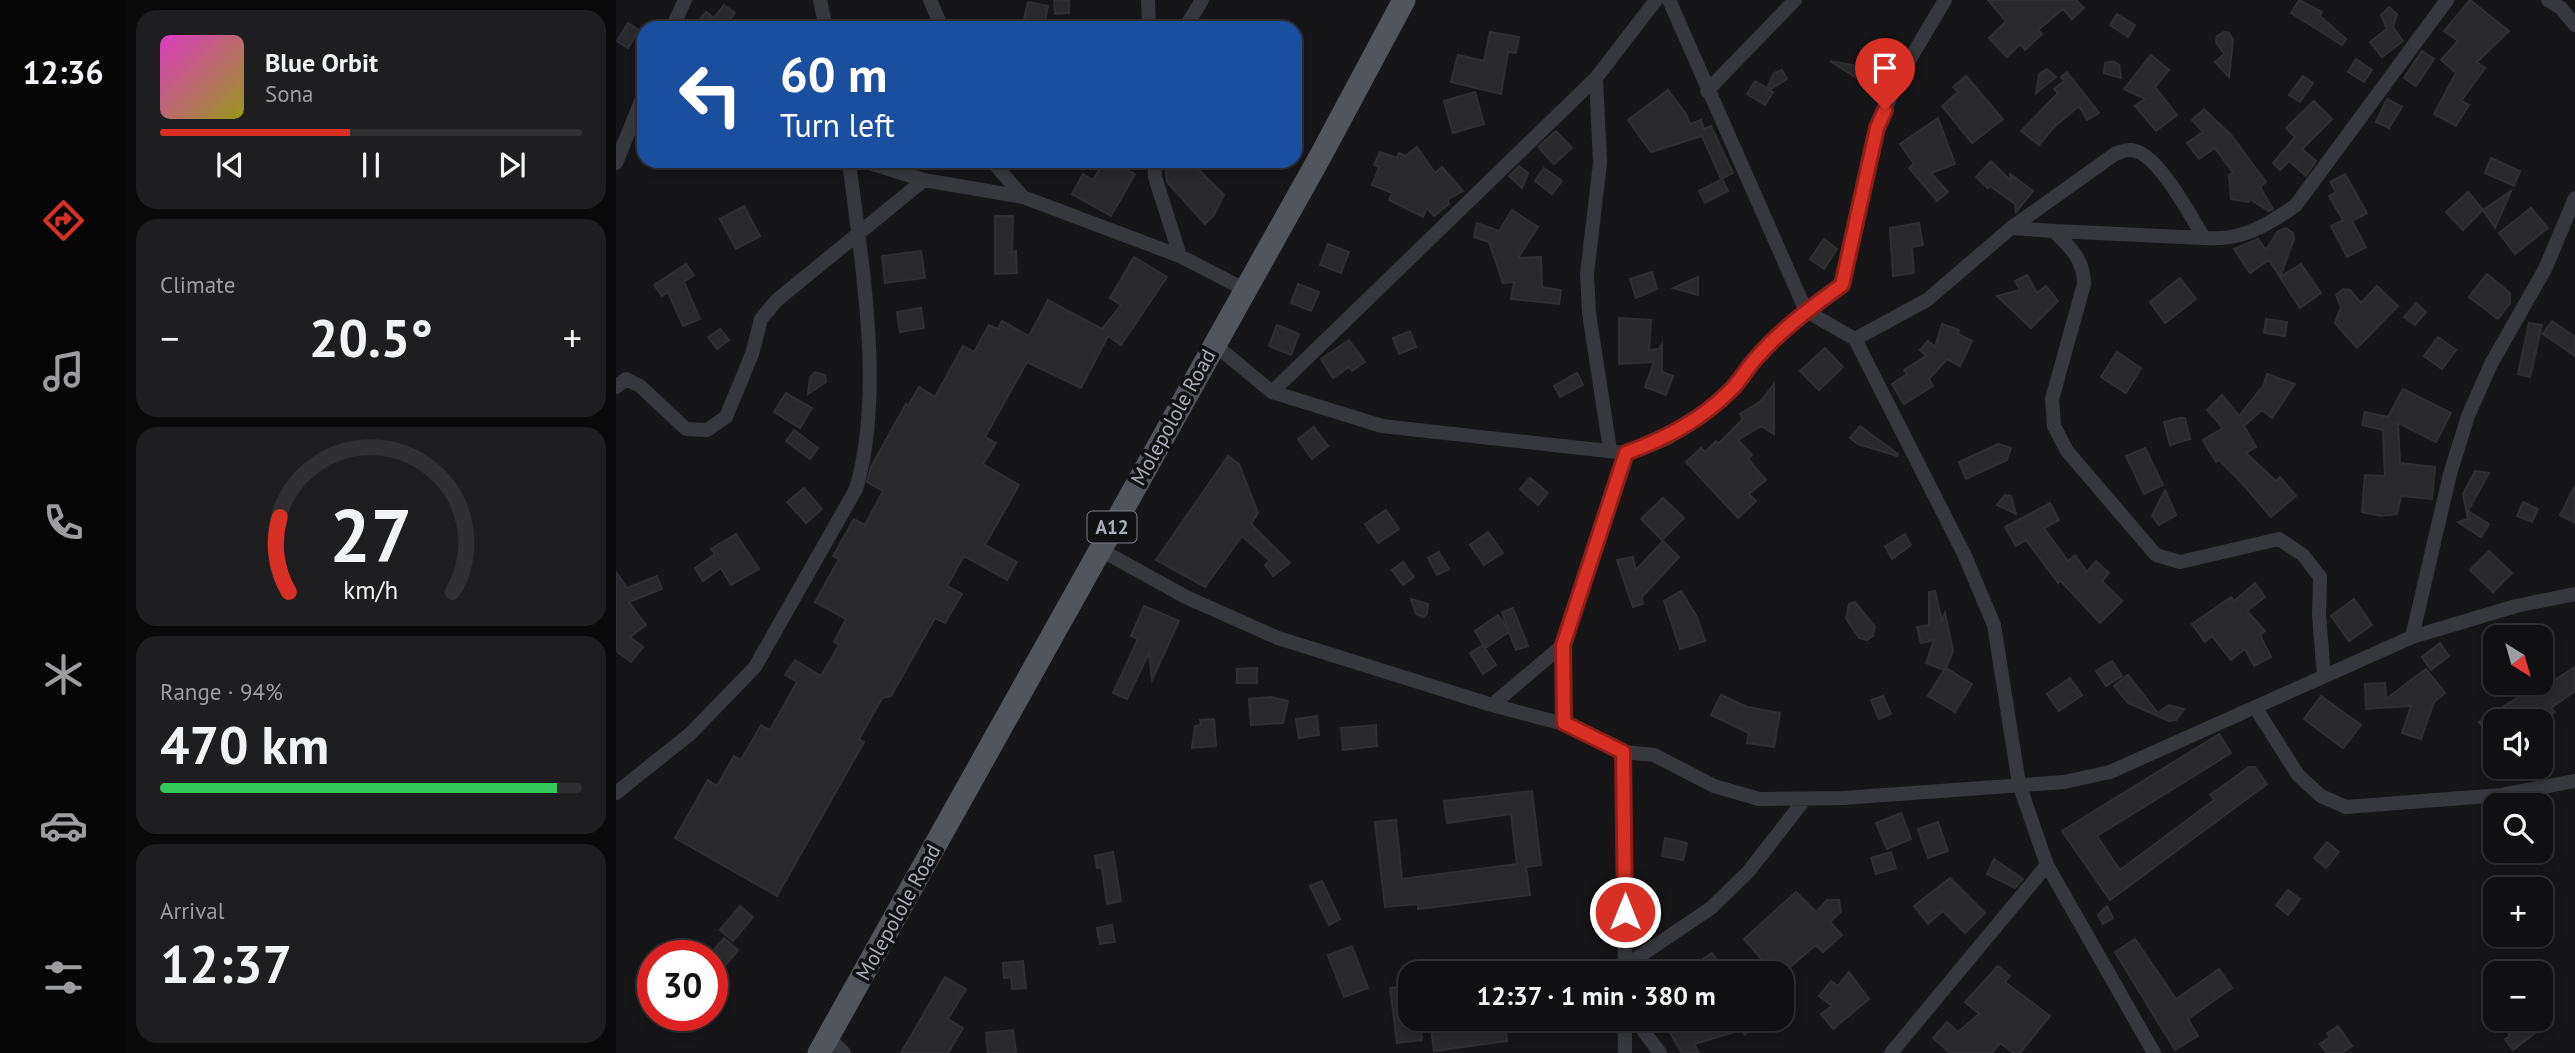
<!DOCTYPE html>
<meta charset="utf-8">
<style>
:root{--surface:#101012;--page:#1e1e20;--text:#f1f3f6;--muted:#9c9d9f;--line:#303032;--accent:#d93025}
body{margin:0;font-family:"PT Sans",sans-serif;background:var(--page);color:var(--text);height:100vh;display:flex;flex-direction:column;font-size:26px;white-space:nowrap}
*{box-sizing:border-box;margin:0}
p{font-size:23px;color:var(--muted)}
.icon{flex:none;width:38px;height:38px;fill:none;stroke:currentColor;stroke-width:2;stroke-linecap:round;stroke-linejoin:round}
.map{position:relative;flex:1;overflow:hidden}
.details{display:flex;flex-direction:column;gap:10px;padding:10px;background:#09090a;width:490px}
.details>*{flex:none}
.guide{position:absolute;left:21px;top:21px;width:665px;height:147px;border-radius:21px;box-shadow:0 4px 10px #0003,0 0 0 2px var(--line);background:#1a4fa0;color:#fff;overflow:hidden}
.needle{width:46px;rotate:143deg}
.fabs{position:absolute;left:1867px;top:625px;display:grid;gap:14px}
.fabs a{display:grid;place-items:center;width:70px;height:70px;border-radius:14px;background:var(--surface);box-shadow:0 4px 10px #0003,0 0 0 2px var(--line);font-size:35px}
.speed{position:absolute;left:21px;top:940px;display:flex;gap:14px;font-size:35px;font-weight:700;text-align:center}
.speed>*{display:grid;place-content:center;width:91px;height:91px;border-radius:50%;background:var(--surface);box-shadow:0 4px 10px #0003,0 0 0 2px var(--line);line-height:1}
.speed .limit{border:10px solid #d22;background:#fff;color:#111}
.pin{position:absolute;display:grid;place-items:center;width:60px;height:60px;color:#fff;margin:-72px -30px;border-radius:50% 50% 50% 0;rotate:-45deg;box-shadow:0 0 7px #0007}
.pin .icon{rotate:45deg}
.me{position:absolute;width:77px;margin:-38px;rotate:0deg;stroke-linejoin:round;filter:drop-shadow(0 0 5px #0008)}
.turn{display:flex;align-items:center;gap:24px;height:147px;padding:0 28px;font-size:32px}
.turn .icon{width:91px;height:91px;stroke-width:2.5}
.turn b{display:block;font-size:49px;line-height:60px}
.big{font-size:52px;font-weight:700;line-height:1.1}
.details .widget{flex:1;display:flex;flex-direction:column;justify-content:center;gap:10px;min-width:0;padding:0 24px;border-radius:21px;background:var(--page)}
.details .dial{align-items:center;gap:0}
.dial svg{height:182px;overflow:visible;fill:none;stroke:var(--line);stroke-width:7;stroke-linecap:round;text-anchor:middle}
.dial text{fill:var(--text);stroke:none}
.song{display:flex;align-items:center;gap:21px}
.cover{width:84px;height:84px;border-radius:10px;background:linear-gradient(135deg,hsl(310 70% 55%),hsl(60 70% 35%))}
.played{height:7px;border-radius:4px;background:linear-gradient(90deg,var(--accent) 45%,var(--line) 45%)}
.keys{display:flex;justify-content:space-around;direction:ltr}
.heat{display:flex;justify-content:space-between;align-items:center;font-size:38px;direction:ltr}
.charge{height:10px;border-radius:5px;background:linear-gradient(90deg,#34c759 94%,var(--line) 0)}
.trip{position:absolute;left:782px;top:961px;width:396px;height:70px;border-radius:21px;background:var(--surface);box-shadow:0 4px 10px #0003,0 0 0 2px var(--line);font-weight:700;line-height:70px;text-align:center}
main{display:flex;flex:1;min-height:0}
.tabs{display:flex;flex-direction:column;width:126px;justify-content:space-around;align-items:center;background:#060607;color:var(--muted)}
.tabs .icon{width:49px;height:49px}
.tabs .active{color:var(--accent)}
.tabs b{font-size:32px;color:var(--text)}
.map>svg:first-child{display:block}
.building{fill:#29292c;stroke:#303034;stroke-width:2}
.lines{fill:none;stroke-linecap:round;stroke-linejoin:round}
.street{stroke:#37383d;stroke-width:14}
.primary{stroke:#53555c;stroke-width:23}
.route-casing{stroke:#8d1f18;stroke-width:18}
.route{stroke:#d93025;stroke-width:12}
.labels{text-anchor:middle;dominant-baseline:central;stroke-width:7;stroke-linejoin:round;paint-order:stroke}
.shield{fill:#111113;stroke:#7b7e86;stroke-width:2}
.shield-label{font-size:19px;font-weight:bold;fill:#a8adb8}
.street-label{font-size:21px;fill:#a8adb8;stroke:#111113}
</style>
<main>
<nav class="tabs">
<b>12:36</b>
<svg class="icon active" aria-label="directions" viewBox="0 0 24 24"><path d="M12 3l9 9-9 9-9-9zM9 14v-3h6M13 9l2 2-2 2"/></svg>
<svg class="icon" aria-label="music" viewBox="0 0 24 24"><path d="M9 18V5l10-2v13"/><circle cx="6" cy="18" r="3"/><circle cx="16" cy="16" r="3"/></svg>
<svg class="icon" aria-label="phone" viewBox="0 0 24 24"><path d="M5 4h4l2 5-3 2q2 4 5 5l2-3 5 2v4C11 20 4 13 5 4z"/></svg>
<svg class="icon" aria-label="climate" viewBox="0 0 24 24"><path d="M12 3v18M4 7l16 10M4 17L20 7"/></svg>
<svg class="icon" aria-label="car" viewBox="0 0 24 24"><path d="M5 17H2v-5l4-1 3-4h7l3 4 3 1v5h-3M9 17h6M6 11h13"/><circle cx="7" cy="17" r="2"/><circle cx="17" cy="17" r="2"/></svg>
<svg class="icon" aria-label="filters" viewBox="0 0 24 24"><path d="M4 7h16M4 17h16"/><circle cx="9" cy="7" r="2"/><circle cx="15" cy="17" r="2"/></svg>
</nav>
<section class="details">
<div class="widget">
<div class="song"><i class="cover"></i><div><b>Blue Orbit</b><p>Sona</p></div></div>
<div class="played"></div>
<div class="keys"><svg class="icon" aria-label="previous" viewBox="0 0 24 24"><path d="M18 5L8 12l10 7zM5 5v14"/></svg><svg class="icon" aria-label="pause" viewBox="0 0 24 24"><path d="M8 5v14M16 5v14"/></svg><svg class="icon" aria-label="next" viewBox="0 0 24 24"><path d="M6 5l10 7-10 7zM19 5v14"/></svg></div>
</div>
<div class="widget"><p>Climate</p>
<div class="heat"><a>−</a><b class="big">20.5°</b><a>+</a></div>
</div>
<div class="widget dial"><svg viewBox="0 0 100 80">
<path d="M14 69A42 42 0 1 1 86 69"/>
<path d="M14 69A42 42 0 0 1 10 36" stroke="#d93025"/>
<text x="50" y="56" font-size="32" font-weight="700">27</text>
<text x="50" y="72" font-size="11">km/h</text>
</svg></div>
<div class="widget"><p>Range · 94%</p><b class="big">470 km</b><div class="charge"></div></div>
<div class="widget"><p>Arrival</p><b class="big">12:37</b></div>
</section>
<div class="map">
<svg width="1959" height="1053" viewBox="0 0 1959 1053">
<rect width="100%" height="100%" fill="#161618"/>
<path class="building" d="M453,0V13L439,14L438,1Z
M1372,0H1460L1468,8L1456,19L1447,9L1422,30L1426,34L1409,50L1404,44L1391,57L1373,38L1390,21Z
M1683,0L1706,12L1704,16L1730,39L1726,45L1675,13Z
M1854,0L1893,31L1861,62L1869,68L1845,101L1853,105L1840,126L1818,114L1840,73L1825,60L1842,41L1828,31Z
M412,2L432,6L428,27L407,24Z
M108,5L119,13L109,26L111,28H77L90,12L98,18Z
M1773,7L1781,14L1777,27L1787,41L1766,57L1754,42L1771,29L1765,15Z
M1501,14L1519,25L1512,37L1494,25Z
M12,23L23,30L12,48L1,41Z
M874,32L903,37L900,53L892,52L885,94L835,82L842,55L868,61Z
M1608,32L1613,33L1617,40L1613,77L1599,62L1608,54L1600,42L1601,36Z
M1806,51L1818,59L1800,86L1788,78Z
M1535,55L1553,70L1539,87L1561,115L1540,131L1519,106L1529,99L1508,89Z
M1740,59L1756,70L1748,82L1732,72Z
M1214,61L1253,68L1250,81L1242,79Z
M1497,61L1503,65L1505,78L1488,73L1489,63Z
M1431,69L1440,77L1420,93L1423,74Z
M1166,70L1171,79L1153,90L1157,92L1149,105L1131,94L1139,81L1151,88L1158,73Z
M1451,72L1483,113L1471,120L1463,106L1438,127L1423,145L1405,131L1442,93L1438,89L1448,81L1445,77Z
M1350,76L1387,119L1356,143L1326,106L1342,92L1337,87Z
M1687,76L1697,83L1684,102L1673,95Z
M1052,90L1070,114L1074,124L1085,120L1088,129L1095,126L1117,173L1105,179L1086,136L1035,152L1012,120Z
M859,92L868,124L837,133L828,101Z
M1771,99L1786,107L1773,128L1760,122Z
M1698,101L1716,119L1686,149L1700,161L1690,176L1673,161L1664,170L1657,163L1679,137L1670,128Z
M1588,109L1615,135L1650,182L1644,187L1657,209L1653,211L1635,200L1632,202L1615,199L1613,175L1617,173L1599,148L1583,159L1571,143L1587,132L1576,120Z
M1322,118L1339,164L1315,173L1332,192L1321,201L1293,168L1298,164L1284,144Z
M940,131L956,148L938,164L922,147Z
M801,147L819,173L826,167L847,191L832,199L833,204L818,216L811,208L807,217L773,200L776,193L756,185L763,167L758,165L764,152L781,158L783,153L789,156Z
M1875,158L1904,171L1898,186L1869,173Z
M488,161H509L505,166L519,174L495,216L456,194L467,174L477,180Z
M549,161H574L608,195L598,215L589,224L551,182Z
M1375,161L1395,181L1394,174L1417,191L1400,212L1399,204L1374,186L1372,188L1360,177Z
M903,166L912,173L906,188L893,176Z
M928,168L946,181L936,194L919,181Z
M1729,174L1751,213L1736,221L1750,247L1731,257L1715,226L1727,220L1713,196L1720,192L1714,182Z
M1106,179L1112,191L1089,203L1083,191Z
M1895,191L1879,228L1867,210Z
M1852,192L1867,210L1847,230L1830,212Z
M128,206L144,236L120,249L104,219Z
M1915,208L1932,228L1899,254L1883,233Z
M896,210L922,227L902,258L925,257L926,287L945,290L943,304L895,299L898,282L887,283L873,242L858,237L861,223L883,231Z
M379,216H397L396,252L400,251L401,273L379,274Z
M1303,223L1307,245L1296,247L1298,273L1277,276L1274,228Z
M1670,228L1677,233L1678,239L1664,277L1653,260L1634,273L1618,249L1642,239L1650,250L1662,231Z
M1208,239L1221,249L1208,269L1194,259Z
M712,244L733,252L725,273L704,265Z
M305,251L309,278L269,283L266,256Z
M518,257L551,277L505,345L492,336L465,388L411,362L369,437L380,443L367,464L403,485L369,545L401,562L391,580L348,556L331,586L346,594L329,623L319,618L275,696L266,698L243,739L248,742L161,896L59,838L92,780L101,786L118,756L125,760L145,725L154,730L181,682L169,675L179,660L205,676L223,645L218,642L230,619L199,602L223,559L217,556L238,519L249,525L267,491L251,482L255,467L290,404L292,406L303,387L319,397L347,346L358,352L373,325L382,329L386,321L413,336L432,300L486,329L505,305L494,298Z
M70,264L78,275L68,282L84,319L67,326L52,292L46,296L38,285Z
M1685,264L1705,293L1684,308L1664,277Z
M1036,272L1041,289L1020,298L1014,279Z
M1871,274L1894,293V303L1882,319L1853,297Z
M1411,275L1421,293L1430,286L1442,301L1415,328L1381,296L1404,290L1399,281Z
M1082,277V295L1057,288Z
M1564,278L1580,299L1549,323L1534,302Z
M682,284L703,292L695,311L675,303Z
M1761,286L1782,306L1741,348L1719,323L1725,307L1720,295L1727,289L1734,290L1745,303Z
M1800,303L1810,312L1799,325L1788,317Z
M305,308L308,328L284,332L281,312Z
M1003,318L1035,320L1033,350L1043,349L1046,344V372L1057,376L1050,395L1029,387L1038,362L1003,364Z
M1650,319L1671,322L1669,336L1648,333Z
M1936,321L1959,337V356L1927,334Z
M1913,323L1926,325L1914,377L1902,374Z
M1326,324L1343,330L1342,334L1356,341L1344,366L1331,359L1313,379L1317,386L1288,404L1276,384L1291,374L1288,370L1310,356L1304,350L1312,341L1319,347Z
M661,325L683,334L675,355L653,346Z
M104,329L113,340L101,349L92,337Z
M794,331L800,347L783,354L777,338Z
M1822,337L1840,350L1826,369L1808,356Z
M733,340L749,362L736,371L733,367L717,378L705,359Z
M1209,348L1227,367L1203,390L1184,371Z
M1501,352L1525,368L1510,393L1485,377Z
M199,372L209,375L210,382L192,394L194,378Z
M961,373L967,385L944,397L938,386Z
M1651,374L1679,384L1656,418L1646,410L1628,426L1640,447L1630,453L1660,481L1664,477L1680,496L1655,517L1624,481L1603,460L1600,462L1587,440L1607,428L1591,410L1606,395L1623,416L1647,386Z
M1158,384V434L1145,426L1122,440L1136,455L1132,459L1150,480L1133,494L1140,501L1122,518L1070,462L1085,448L1089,452L1100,441L1102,444L1127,419L1124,414L1145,401Z
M1787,389L1835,413L1820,442L1782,423L1784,463L1819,467L1816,499L1785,496L1781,514L1765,516L1746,512L1749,475L1769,476L1767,430L1746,425L1749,412L1772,417Z
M170,393L196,408L184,428L158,412Z
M1563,418H1569L1574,439L1554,445L1548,422Z
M1244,426L1282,454L1281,456L1242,444L1234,438Z
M698,427L712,446L696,459L682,439Z
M178,430L202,448L194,459L170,441Z
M1382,444L1395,448L1391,460L1350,479L1343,462Z
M1529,448L1547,485L1528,494L1510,456Z
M612,456L623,464L642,513L635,524L674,563L657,576L649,565L654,561L626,536L589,587L540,560Z
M1859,471L1873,473L1852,511L1873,524L1865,537L1842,522L1852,519L1847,494Z
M914,478L932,493L922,505L904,489Z
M1959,486V523L1944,515Z
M188,488L206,509L190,523L171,502Z
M1549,490L1560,515L1543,525L1536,516Z
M1389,495L1395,496L1400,514L1381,505Z
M1047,498L1068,518L1046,540L1025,519Z
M1907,502L1922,509L1916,522L1901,516Z
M1434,503L1443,520L1428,528L1452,561L1459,555L1471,572L1480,561L1493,573L1486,581L1506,601L1484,623L1445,581L1442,583L1410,540L1400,546L1389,527Z
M770,510L783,529L762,543L749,524Z
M872,532L887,553L868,565L854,545Z
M120,534L143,569L115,585L105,568L87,581L79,568L99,554L95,549Z
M1289,534L1295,545L1276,559L1269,546Z
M1047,541L1063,557L1026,597L1027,604L1017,607L1001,560L1017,557L1020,570Z
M1873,551L1896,573L1877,592L1854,570Z
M823,552L833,569L821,575L812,558Z
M787,562L798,577L787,585L776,570Z
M0,572L11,588L41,576L46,589L13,602L30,625L14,637L27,647L15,662L0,651Z
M1639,583L1649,597L1631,611L1649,631L1644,635L1655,657L1638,666L1629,649L1615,660L1596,636L1589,642L1576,624L1615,597L1618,601Z
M1065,591L1081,617L1089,641L1064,649L1048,601Z
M1319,591L1326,621L1329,613L1337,651L1330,668L1356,684L1339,712L1312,696L1328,670L1310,663L1318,640L1305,643L1301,627L1313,625V592Z
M795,599L812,604L811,614L807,617L800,614Z
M1738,599L1756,625L1733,641L1715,616Z
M1239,602L1259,627L1257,636L1251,640L1243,638L1230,618L1233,604Z
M528,606L563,621L536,680L533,653L511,699L497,693L522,639L515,636Z
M897,608L912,646L900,650L893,632L869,648L859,631L882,615L893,631L886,612Z
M1824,643L1833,656L1815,670L1806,657Z
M867,645L880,665L867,674L854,653Z
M1496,661L1506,676L1490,686L1480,671Z
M1959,667V691L1935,708L1939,712L1926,721H1880V745L1863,722L1934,677L1937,681Z
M641,668V683H621V669Z
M1810,669L1829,693L1818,702L1805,739L1786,733L1795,706L1750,709L1749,684L1769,683L1770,699Z
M1512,675L1542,713L1553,705L1568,709L1560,720L1553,721L1512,703L1498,686Z
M1454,678L1466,695L1443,711L1431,694Z
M1105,695L1131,707L1164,713L1158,747L1131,743L1133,733L1095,715Z
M1267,696L1275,714L1263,719L1255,700Z
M1705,696L1745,725L1727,748L1688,719Z
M655,697L672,701L667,723L635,725L633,699Z
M701,716L703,735L683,738L680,719Z
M598,719L600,746L576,748L579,726L585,725L584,720Z
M760,725L761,746L727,750L725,728Z
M1603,734L1615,753L1481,836L1504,870L1598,800L1594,795L1633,767H1639L1651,784L1494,900L1446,831Z
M916,791L925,865L910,867L914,895L802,909V904L769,907L759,822L780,820L786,879L901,864L895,814L831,823L828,801Z
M1285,813L1295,839L1271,849L1260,823Z
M1322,822L1332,851L1312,858L1302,829Z
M1049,838L1071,843L1067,860L1046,856Z
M1711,842L1723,852L1710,868L1698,858Z
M497,852L505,901L491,904L486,868H481L479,856Z
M1275,852L1280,868L1260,874L1255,858Z
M1378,859L1407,879L1399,888L1371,874Z
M1334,878L1369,913L1349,933L1327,911L1312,924L1298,906Z
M706,881L724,919L713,925L694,886Z
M1672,890L1684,899L1672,915L1660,905Z
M1180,892L1200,912L1211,900H1223L1225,912L1214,922L1226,935L1207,952L1200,945L1167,973H1143L1148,962L1128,939Z
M124,906L137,917L117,941L104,930Z
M1491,906L1497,918L1487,924L1482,915Z
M496,925L499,942L484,944L481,928Z
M108,938L122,950L96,981V952Z
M1519,939L1560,999L1603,969L1616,988L1572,1019L1582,1036L1559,1050L1499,952Z
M736,946L752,988L728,997L712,955Z
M1096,953L1110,973H1067Z
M407,961L410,988L396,989L395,977L388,978L387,963Z
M1382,966L1394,976L1389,982L1434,1016L1404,1053H1398L1384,1043L1376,1053H1334L1317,1038L1331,1022L1342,1032L1363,1014L1349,1002Z
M1233,972L1253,999L1217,1029L1205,1014L1216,1006L1203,996L1215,981L1222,986Z
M329,977L350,989L332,1019L347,1028L332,1053H285Z
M794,986V1018H804L806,1040L781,1043L774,988Z
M1075,1018H1151L1152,1022L1140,1025L1129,1035L1126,1030L1078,1044L1083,1053H1066L1053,1031Z
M1895,1018H1922L1928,1026L1897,1050L1889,1039L1894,1036L1886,1025Z
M889,1019L891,1041L818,1051L815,1028Z
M1722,1026L1736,1046L1726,1053H1711L1704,1044L1714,1037L1711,1033Z
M397,1030L400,1052L372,1053L370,1033Z"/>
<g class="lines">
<path class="street" d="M204,0L210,28
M314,0L326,28
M532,0L533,28
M1053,0L1190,311L1226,285L1261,128L1285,74L1329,0
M1932,0L1945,8L1959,25
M56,28L69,0
M569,28L586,0
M980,78L984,163L971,274L973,313L994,450
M1091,91L1179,0
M247,161L308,180L407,197L564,256
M376,161L407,197
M538,161L539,177L564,256L628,289
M0,163L28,94
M1395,228L1438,231C1455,248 1468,260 1468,284L1436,399L1438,426L1451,451L1540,555L1564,562L1663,539L1687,555L1704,577L1703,615L1708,676
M1438,231L1588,238
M1239,339L1311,300L1395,228L1499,154C1504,152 1511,149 1515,150C1541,151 1575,217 1588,238C1625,241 1651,226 1680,205L1831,0
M598,344L656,392L766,426L1010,453L1048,440L1085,417L1117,388L1144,354L1190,311L1239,339L1348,554L1378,625L1403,784L1431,865L1538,1053
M0,387L10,379L24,386L70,429L91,430L110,417L136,354L145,319L161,300L308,180
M656,392L980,78L1040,0
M483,549L570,597L662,638L876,705L948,724L1007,752L1038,755L1098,786L1143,799L1227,798L1448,782L1494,772L1796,637L1900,606L1959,594
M1796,637L1834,474L1852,416L1875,364L1929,269L1959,198
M876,705L947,645
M1639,707L1682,775L1705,796L1730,807L1885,795L1959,781
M948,724L947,645L1010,453
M1007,752L1009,971
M0,793L74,734L139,667L240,489C269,391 245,261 233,161
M1009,966L1095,908L1132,872L1189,799
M1018,1018L1044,1053
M213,1038L228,1053
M1009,1053V1018
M1275,1053L1431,865"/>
<path class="primary" d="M203,1053L705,155L788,0"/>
</g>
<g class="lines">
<g class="route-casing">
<path id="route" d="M1009,912L1007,752L948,723L947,645L1010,453C1051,438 1085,420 1116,389C1126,378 1133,365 1143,355C1167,328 1197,306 1226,285L1261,128L1269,110"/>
</g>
<use href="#route" class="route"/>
</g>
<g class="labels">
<rect class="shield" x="471.5" y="511.5" width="49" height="31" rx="5"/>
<g class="shield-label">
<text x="496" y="527">A12</text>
</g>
<g class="street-label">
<text transform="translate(557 417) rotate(-61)">Molepolole Road</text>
<text transform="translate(282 912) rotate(-61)">Molepolole Road</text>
</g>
</g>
</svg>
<div class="fabs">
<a><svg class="needle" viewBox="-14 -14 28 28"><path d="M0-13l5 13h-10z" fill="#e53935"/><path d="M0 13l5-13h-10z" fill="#9c9d9f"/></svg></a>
<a><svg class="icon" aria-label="sound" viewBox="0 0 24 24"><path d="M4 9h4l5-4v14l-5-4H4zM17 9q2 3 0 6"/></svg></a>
<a><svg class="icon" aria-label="search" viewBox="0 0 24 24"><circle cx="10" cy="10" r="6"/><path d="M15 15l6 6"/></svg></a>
<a>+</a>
<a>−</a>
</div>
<div class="speed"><div class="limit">30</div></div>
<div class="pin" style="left:1269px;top:110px;background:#d93025"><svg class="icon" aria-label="arrive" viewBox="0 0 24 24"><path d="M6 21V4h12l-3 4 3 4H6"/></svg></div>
<svg class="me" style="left:1009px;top:912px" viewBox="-20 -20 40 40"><circle r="17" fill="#d93025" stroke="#fff" stroke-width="3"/><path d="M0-11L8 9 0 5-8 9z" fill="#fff"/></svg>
<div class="trip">12:37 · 1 min · 380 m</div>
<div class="guide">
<div class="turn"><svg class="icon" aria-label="left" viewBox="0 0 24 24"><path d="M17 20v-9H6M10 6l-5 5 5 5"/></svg><div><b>60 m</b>Turn left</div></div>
</div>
</div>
</main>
